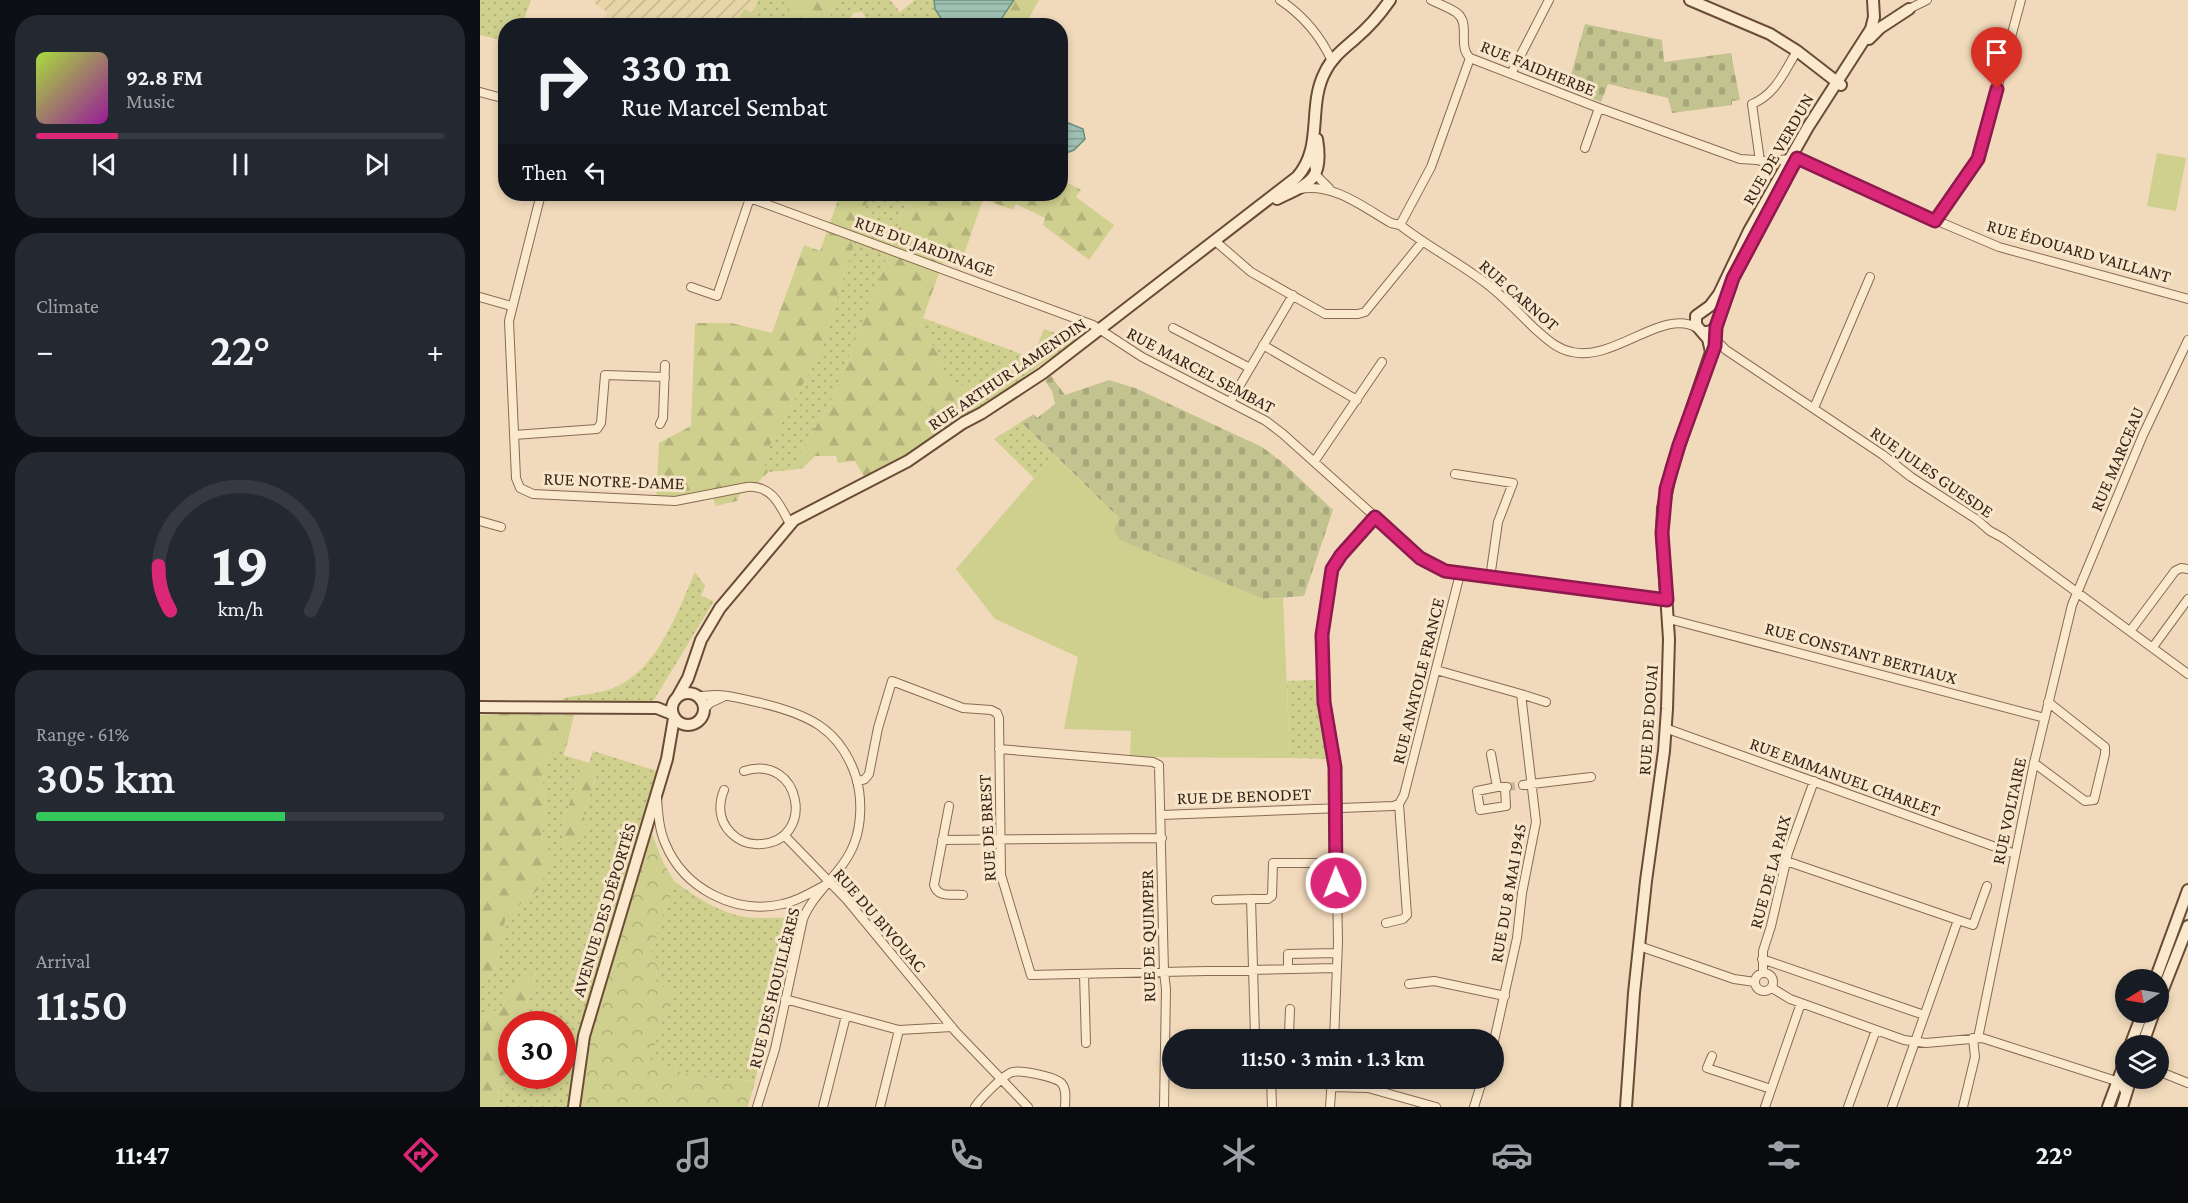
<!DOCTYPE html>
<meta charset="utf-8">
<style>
:root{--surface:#171b24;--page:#242831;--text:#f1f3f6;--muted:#9ea1a6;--line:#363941;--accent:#db2777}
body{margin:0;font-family:"Crimson Pro",serif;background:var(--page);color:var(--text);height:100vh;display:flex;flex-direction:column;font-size:22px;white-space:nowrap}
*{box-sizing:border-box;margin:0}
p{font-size:20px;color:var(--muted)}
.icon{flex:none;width:33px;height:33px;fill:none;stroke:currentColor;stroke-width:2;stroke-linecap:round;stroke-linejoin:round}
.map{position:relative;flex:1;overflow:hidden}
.details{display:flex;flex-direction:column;gap:15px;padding:15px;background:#0d0f14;width:480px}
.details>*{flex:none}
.hud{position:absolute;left:18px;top:18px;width:570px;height:183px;border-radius:24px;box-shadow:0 3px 9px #0003;background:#171b24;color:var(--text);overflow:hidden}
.needle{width:39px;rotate:259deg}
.buttons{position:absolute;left:1635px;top:969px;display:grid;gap:12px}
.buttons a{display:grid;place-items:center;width:54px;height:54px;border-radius:50%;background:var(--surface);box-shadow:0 3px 9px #0003;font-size:30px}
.speed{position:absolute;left:18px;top:1011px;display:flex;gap:12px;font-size:30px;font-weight:700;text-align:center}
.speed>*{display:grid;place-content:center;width:78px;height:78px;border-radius:50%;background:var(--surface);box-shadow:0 3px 9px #0003;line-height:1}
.speed .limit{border:9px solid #d22;background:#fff;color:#111}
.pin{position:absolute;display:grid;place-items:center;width:51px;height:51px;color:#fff;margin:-62px -26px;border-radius:50% 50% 50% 0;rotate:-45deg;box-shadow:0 0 6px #0007}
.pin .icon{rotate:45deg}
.me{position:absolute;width:66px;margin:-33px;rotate:359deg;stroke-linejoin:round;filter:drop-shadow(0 0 4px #0008)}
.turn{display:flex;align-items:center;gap:21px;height:126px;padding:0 24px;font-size:27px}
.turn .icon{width:78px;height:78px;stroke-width:2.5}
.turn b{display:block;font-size:42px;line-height:51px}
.then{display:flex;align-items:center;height:57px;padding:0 24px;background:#0003;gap:12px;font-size:22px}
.big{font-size:45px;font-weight:600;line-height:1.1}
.details .widget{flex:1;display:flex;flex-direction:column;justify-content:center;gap:9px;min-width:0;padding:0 21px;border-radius:24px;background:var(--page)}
.details .dial{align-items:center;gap:0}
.dial svg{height:156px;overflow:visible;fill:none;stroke:var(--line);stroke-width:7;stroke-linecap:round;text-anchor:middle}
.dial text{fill:var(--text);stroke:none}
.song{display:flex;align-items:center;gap:18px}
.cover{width:72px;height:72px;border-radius:9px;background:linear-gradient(135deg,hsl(80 70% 55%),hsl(300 70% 35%))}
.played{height:6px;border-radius:3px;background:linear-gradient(90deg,var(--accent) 20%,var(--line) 20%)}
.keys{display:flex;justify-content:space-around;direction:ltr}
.heat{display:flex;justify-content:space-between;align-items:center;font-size:33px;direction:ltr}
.charge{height:9px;border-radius:4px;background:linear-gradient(90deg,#34c759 61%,var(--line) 0)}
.trip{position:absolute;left:682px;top:1029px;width:342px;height:60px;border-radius:30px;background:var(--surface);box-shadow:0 3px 9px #0003;font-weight:600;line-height:60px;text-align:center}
.menu{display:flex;height:96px;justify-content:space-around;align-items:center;background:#090b0e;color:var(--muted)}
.menu .icon{width:42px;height:42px}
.menu .on{color:var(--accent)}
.menu b{font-size:27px;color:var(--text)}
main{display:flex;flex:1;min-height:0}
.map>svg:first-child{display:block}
.farmland{fill:url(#farmland-furrows)}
.grass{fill:url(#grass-dots)}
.forest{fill:url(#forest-firs)}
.cemetery{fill:url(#cemetery-stones)}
.park{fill:url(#park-crowns)}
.pitch{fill:#cfcf8e}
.water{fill:url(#water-rules);stroke:#678f80;stroke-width:1.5}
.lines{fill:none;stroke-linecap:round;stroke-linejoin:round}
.street-tunnel{stroke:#ccb69b;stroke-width:8;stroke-dasharray:8 4;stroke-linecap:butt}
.street-casing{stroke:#896a54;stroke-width:10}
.secondary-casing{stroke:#6a4b37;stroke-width:14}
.street{stroke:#fbe9ce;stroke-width:8}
.secondary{stroke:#fbe9ce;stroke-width:10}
.route-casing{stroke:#8e194d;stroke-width:15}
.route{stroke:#db2777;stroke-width:10}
.labels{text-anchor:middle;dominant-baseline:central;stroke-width:6;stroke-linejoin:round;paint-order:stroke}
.street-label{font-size:18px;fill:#37241a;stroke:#f8e6cb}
</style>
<main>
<section class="details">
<div class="widget">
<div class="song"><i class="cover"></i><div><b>92.8 FM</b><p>Music</p></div></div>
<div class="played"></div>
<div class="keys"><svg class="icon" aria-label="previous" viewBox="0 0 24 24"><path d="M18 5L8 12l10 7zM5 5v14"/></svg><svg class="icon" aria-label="pause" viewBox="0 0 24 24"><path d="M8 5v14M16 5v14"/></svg><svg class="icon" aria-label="next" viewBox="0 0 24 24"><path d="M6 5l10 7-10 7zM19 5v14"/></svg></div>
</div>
<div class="widget"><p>Climate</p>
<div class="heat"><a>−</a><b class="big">22°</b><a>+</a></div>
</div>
<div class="widget dial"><svg viewBox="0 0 100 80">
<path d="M14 69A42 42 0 1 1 86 69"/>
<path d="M14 69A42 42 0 0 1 8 46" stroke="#db2777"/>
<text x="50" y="56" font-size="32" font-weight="700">19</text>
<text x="50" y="72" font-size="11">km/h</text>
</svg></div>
<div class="widget"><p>Range · 61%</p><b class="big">305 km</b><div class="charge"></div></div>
<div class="widget"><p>Arrival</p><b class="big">11:50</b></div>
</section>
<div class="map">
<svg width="1708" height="1107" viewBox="0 0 1708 1107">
<defs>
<pattern id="farmland-furrows" width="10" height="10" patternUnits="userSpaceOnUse" patternTransform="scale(1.5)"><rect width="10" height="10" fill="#e7d5a8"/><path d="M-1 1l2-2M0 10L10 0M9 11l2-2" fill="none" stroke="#c7b790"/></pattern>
<pattern id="grass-dots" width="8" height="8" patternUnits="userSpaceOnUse" patternTransform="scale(1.5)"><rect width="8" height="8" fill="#cfcf8e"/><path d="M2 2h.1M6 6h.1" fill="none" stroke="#b2b27a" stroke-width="1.8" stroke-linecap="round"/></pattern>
<pattern id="forest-firs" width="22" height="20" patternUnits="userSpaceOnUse" patternTransform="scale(1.5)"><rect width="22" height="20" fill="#cfcf8e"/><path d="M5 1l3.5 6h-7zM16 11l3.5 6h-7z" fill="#b2b27a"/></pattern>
<pattern id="cemetery-stones" width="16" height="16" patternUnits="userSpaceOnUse" patternTransform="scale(1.5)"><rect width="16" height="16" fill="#c2c38f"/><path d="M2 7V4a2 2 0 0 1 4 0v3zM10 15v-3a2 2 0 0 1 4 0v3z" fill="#a7a77b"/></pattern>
<pattern id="park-crowns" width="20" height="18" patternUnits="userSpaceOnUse" patternTransform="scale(1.5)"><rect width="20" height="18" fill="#cfcf8e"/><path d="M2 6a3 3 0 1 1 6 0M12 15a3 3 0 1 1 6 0" fill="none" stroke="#b2b27a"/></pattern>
<pattern id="water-rules" width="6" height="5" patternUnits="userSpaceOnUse" patternTransform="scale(1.5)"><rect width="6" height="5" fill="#9fc1b3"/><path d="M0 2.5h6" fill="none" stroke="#829d91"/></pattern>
</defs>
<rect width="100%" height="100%" fill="#f1dabb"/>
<path class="farmland" d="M115,0H278L273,13L264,10L256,26L122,25L127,12L114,3Z"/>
<path class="grass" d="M0,0H51L42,25L26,26L25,41L0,35Z
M278,0H311L306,16L290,21L273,13Z
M356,0H410L420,12L435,0H454L455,9L466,25H390L382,12L373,13L368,25H355L350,14Z
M390,194H429L402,271L355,393L311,470L288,472L282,460L339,354Z
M443,318L552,358L564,329L596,340L501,407L482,384L467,387L460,357L441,326Z
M541,422L574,455L554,478L514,439Z
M215,572L225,586L221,596L234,601L172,703L82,701L83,698C99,695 119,694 134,688C178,669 197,613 215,572Z
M836,680L846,759L810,758L807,681Z
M86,748L83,755L103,761L81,829L85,845L103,814L118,772L109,763L113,751L177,771L100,1034L90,1107H16L31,1055L32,1076H82V1024H41L56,973L37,982L20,1009L0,1018V987L15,970L26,916L58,890L61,840L66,809L63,782L66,756Z
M194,881C216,897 239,913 266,917C281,919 298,917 313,918L275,1081L216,1077L169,1061L191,994L176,981L177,964L169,958Z"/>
<path class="forest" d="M311,0H356L350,14L355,25H256L264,9L290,21L305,16Z
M534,0H559L545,25L517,26Z
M581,179L601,190L596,197L634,225L609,260L563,225L565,218L536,204L533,210L503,199L479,269L463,262L443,318L441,326L460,357L467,386L482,384L501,407L404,468L384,476L375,461L358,463L356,456H335L323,468L311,470L355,393L402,271L429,194H580Z
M360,194H390L339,354L282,460L288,472L277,483L263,486L257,501L236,506L233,498L207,504H176L179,443L211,426L215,323H251L292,333L324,245L340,251Z
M23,714L94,715L86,748L66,756L63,782L66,809L61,839L74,857L58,890L26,916L15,970L0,987V715Z
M103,761L109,763L118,771L103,814L106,826L100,841L85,845L81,829Z
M56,972L41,1024H32L31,1055L16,1107H0V1018L20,1009L37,982Z"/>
<path class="cemetery" d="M1105,24L1182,40L1184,62L1251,53L1260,100L1252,101V105L1192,113L1188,98L1128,84L1121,102L1087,89Z
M571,376L585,395L629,380L655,388L782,447L802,462L853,510L824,596L783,599L641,541L633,530L639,518L541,422L554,414L557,418L575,404L572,391L565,381Z"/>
<path class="park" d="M172,834L183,862L194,881L169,958L177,964L176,981L191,994L170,1061L216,1077L275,1081L268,1107H101L110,1039Z"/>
<path class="pitch" d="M1677,153L1706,158L1696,211L1667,206Z
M574,455L639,518L633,530L641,541L783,599L803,598L810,758L650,757L651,731L584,729L598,657L515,619L476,569Z"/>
<path class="water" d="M454,0H534L517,25L466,26L455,9Z
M581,120L603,129L605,139L594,150L581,155Z"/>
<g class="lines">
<path class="street-tunnel" d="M1027,787L1043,785"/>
<g class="street-casing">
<path id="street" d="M800,0C824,16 840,35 852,61
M951,0C959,4 970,8 977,13C991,24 977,46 990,58L1119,108L1105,148
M1429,9L1447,0
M1031,74L1069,0
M0,92L26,99
M1119,108L1260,159L1292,161L1317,158L1396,195L1519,247L1708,299
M832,153L836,175L849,188
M1280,161L1272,104C1296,94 1304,72 1317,51
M820,189C854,183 883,207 911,223L920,225C948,247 980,263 1007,284C1024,297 1039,313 1054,328C1066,338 1076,349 1092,352C1134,362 1184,307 1217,328
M61,194L29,321L36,478L40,488L53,494L195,501L267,487C292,485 300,505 310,524
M259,194L613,325L662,357L786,421L803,434L940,557L960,569L980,574L1187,600
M1455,221L1498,160L1541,0
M920,225L951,167L990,58
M734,240L771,272L845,314H878L885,312L943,241
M211,287L237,296L270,198
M0,297L31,306
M693,328L770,368
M1236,340L1246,350L1403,455L1431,477L1496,519L1510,531L1523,538L1708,674
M783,345L877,400
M750,402L813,295
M1334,408L1390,277
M180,424L183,418L185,365
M34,435L117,429L121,423L125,375L185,377
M834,462L902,362
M975,474L1033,483L1018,522L1010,578
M0,521L21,527
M1189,619L1565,718
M1651,630L1695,571L1701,568L1708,569
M1673,647L1708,599
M956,670L1041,694L1056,822L1042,893L1037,938L1014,1041
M1041,694L1066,702
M217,696C224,696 230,695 236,695C251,695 266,700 281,703C327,714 360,728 376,777C382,797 382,824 374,844C363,873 334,891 323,919L295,1049L277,1107
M224,710L230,703L243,697
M1185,728L1535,854
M519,749L673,762L679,765L684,972L686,989L684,1107
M1011,754L1017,787
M1554,763L1605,801L1614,800L1625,754V747L1568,702
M377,782L385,779L389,774L398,728L412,681L483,708L511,710L517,713L519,718L521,875L551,975L856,968
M1043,785L1111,777
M1025,788L1026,806L1000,810L997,791L1017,787H1027
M244,790C238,805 239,821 251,833C259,841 270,845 281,844C336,841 322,753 264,771
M177,798C178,813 179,829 185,843C204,889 255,915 303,904C318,901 332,892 345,885
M469,806L454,885C458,898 471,894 483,895
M681,815L913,806L919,804
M304,835L367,900L476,1032L548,1107
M462,840L682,838
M1306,861L1478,920L1412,1107
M736,900L771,899
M1478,920L1493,925L1507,886
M906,923L923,919L927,915L919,804L924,795L980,574
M1159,946L1254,979L1275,982
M1282,959L1444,1015
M808,969V954L857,953
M1275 982a9 9 0 1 1 18 0a9 9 0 1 1-18 0Z
M1283,973V951L1291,926L1308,853L1334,781
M604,974L606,1043
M929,984L954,981L1025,996
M1292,988L1310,999L1424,1040L1446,1043L1502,1038L1633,1080L1642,1085L1646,1094
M305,999L419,1030L472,1027
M791,1036L809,1035L810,1009
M1498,1038L1554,763L1592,605L1663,435L1708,340
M791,1040V1036H775L771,899H788L792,896L793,863H856
M854,1040L858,942L855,767L845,708L842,635L852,569L861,555L895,517
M1232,1056L1227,1068L1291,1089
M1678,1071L1708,1083
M736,1078L737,1082L791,1081
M791,1078L792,1107
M851,1087L888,1088L956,1107
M343,1107L366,1016
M400,1107L419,1030
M495,1107C499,1100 525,1073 533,1072C541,1070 578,1077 582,1084C587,1090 585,1100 585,1107
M850,1107L852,1078
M994,1107L1003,1078
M1285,1107L1321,1003
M1368,1107L1396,1030
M1483,1107L1495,1057L1493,1038"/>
</g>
<g class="secondary-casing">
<path id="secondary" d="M1210,0L1290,34L1317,51L1361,85
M1389,39L1400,28L1429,9
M797,199C830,183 844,180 837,139
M1222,332H1229L1235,328L1251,285
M192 709a16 16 0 1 1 32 0a16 16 0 1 1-32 0Z
M198,696L208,678L221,640L240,608L314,520L428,461L483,423L502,413L563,373L817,177C844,147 827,106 845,72C852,57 865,48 876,38C889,27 901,13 910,0
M0,707L177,708L192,714
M1675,980L1708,890
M1678,1002L1708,926
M1650,1046L1663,1012
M1662,1046L1674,1012
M94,1107L104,1036L187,759L194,718
M1146,1107L1154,993L1166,881L1184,751L1187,709L1189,639L1182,533L1183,508L1192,467L1231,352L1228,339L1216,325V316L1230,306L1239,294L1269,231L1328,127L1391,29L1394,17L1393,0
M1628,1107L1646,1059
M1642,1107L1651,1078"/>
</g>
<use href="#street" class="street"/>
<use href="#secondary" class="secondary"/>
</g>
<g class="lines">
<g class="route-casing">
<path id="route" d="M856,883L855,767L844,702L842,635L852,569L861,555L895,517L940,558L965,571L1187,600L1182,533L1186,489L1199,445L1235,346L1236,327L1253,278L1317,158L1455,221L1498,159L1517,89"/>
</g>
<use href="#route" class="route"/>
</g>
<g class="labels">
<g class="street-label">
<text transform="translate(1058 68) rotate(22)">RUE FAIDHERBE</text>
<text transform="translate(1298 149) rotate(-60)">RUE DE VERDUN</text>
<text transform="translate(445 246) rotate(20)">RUE DU JARDINAGE</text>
<text transform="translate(1599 251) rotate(16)">RUE ÉDOUARD VAILLANT</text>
<text transform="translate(1039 295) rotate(41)">RUE CARNOT</text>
<text transform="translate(721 370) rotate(28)">RUE MARCEL SEMBAT</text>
<text transform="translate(527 374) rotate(-34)">RUE ARTHUR LAMENDIN</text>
<text transform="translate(1637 459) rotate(-67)">RUE MARCEAU</text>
<text transform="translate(1452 472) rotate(35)">RUE JULES GUESDE</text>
<text transform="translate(134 481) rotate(2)">RUE NOTRE-DAME</text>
<text transform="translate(1381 653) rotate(15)">RUE CONSTANT BERTIAUX</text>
<text transform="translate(938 681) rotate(-76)">RUE ANATOLE FRANCE</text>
<text transform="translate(1168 720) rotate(-86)">RUE DE DOUAI</text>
<text transform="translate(1365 777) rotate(20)">RUE EMMANUEL CHARLET</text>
<text transform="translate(764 796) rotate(-2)">RUE DE BENODET</text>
<text transform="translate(1529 811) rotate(-78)">RUE VOLTAIRE</text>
<text transform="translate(507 828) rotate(-93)">RUE DE BREST</text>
<text transform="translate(1290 872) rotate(-75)">RUE DE LA PAIX</text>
<text transform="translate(1028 893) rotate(-80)">RUE DU 8 MAI 1945</text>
<text transform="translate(124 910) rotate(-73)">AVENUE DES DÉPORTÉS</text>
<text transform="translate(400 920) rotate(49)">RUE DU BIVOUAC</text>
<text transform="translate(668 936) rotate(-91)">RUE DE QUIMPER</text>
<text transform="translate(294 988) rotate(-76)">RUE DES HOUILLÈRES</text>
</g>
</g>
</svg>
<div class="buttons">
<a><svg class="needle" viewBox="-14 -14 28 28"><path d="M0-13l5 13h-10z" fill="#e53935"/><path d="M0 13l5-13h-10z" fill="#9ea1a6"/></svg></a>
<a><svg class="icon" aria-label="layers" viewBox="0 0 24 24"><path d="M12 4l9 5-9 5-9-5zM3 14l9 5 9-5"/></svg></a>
</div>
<div class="speed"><div class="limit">30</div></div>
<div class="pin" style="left:1517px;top:89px;background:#d93025"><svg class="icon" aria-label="arrive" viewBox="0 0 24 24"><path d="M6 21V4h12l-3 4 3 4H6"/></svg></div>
<svg class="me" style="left:856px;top:883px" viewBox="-20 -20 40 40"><circle r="17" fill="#db2777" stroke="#fff" stroke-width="3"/><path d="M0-11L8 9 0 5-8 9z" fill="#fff"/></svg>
<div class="trip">11:50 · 3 min · 1.3 km</div>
<div class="hud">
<div class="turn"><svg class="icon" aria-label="right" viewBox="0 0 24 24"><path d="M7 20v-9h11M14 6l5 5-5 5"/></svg><div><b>330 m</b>Rue Marcel Sembat</div></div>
<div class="then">Then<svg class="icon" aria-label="left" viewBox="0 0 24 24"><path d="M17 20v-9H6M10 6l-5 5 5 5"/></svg></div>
</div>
</div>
</main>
<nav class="menu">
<b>11:47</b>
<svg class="icon on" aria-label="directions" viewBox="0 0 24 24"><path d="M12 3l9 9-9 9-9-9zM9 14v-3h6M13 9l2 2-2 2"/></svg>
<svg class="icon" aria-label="music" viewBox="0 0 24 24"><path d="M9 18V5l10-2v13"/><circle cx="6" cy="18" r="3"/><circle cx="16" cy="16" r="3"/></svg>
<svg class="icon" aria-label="phone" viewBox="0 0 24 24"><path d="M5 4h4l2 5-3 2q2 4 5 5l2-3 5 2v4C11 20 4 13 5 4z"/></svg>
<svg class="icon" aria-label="climate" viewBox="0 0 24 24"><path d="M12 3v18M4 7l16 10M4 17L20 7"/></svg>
<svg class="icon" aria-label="car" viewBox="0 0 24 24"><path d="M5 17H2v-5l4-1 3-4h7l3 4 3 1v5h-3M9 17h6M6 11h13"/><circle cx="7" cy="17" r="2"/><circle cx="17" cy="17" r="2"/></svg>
<svg class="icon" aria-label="filters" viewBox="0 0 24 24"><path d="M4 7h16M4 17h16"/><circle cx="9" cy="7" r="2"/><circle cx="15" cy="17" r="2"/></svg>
<b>22°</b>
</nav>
